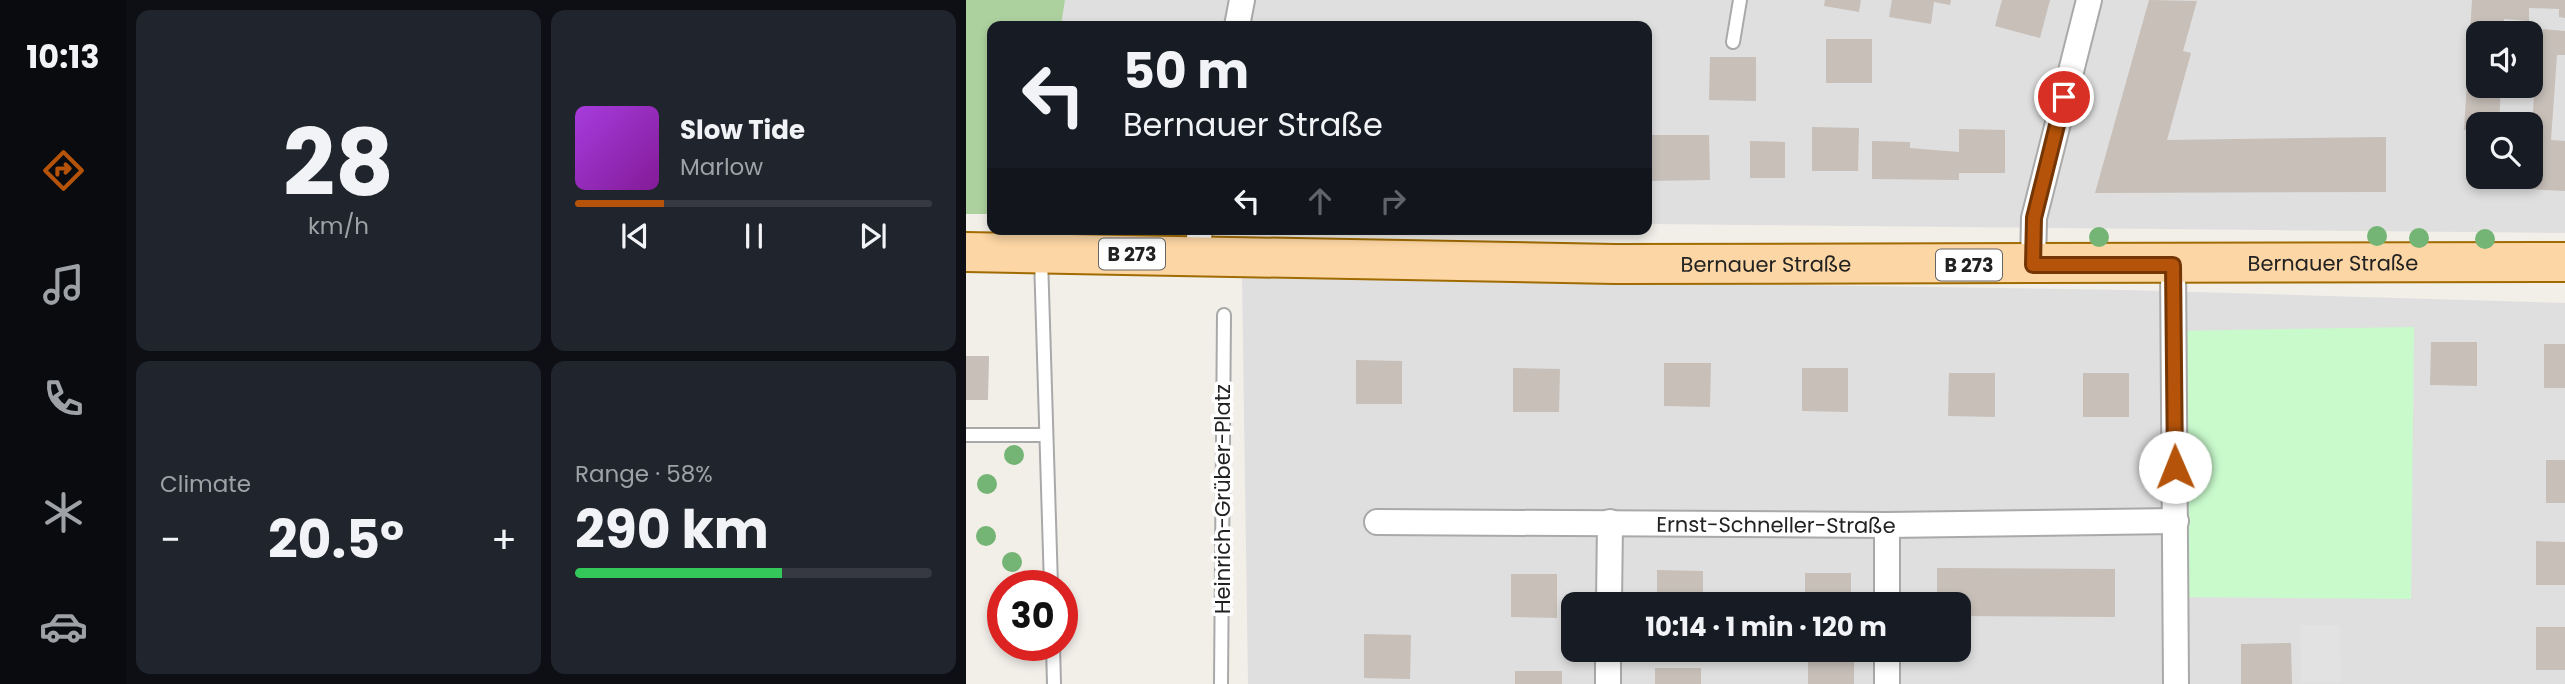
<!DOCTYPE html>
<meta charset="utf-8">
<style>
:root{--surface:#171b24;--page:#20242c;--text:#f1f3f6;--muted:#9ea1a6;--line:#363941;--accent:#b45309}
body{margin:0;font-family:Poppins,sans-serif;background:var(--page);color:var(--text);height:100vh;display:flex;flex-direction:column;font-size:26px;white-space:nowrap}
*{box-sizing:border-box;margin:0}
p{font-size:23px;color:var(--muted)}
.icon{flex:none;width:38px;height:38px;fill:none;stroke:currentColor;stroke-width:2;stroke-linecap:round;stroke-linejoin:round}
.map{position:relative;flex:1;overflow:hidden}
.details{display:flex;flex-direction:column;gap:10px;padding:10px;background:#0d0f14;width:840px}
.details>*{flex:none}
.banner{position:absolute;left:21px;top:21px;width:665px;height:214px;border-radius:14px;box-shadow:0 4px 10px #0003;background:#171b24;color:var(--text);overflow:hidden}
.controls{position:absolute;left:1500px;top:21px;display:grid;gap:14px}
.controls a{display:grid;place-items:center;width:77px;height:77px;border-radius:14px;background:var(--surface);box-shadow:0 4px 10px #0003;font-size:35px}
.speed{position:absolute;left:21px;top:570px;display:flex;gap:14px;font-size:35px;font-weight:700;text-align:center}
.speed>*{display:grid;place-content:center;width:91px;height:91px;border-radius:50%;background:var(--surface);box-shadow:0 4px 10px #0003;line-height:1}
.speed .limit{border:10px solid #d22;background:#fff;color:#111}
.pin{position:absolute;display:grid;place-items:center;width:60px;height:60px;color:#fff;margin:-30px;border:4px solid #fff;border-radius:50%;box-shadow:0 2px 7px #0007}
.me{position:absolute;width:77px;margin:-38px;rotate:359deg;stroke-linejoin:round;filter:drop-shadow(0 0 5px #0008)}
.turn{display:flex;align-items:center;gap:24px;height:147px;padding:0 21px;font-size:32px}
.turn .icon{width:91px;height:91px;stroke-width:2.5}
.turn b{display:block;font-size:49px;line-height:60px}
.lanes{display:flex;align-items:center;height:66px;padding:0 21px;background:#0003;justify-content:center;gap:35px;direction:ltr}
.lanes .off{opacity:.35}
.big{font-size:52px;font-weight:700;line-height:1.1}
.details .tile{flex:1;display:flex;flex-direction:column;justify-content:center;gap:10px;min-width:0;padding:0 24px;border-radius:14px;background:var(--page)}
.details .dial{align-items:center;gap:0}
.dial b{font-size:91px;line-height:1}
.song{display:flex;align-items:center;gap:21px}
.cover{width:84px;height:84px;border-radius:10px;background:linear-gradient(135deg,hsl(280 70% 55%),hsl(290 70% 35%))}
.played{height:7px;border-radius:4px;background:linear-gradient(90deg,var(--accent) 25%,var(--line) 25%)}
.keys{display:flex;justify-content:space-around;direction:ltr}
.heat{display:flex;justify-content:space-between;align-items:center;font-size:38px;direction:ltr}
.charge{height:10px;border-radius:5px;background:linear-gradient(90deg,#34c759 58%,var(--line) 0)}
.details .tiles{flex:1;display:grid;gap:10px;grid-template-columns:repeat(2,1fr)}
.trip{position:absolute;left:595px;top:592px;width:410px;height:70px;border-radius:14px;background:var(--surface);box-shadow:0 4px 10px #0003;font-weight:700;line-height:70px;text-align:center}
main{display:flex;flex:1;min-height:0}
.tab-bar{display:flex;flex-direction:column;width:126px;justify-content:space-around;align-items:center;background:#090b0e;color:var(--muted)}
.tab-bar .icon{width:49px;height:49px}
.tab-bar .active{color:var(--accent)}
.tab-bar b{font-size:32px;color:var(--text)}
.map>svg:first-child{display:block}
.residential{fill:#e0dfdf;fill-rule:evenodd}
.forest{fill:#add19e}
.park{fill:#c8facc}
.parking{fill:#e2e2e2}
.building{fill:#c7bfb8}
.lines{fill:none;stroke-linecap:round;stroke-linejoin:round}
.lane-casing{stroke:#a9a9a9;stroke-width:16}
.street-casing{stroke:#a9a9a9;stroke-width:28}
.primary-casing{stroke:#a06b00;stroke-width:42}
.lane{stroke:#fff;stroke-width:12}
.street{stroke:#fff;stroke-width:24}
.primary{stroke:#fcd6a4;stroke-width:38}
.tree{fill:#74b475}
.route-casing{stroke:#753606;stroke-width:18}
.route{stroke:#b45309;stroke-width:12}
.labels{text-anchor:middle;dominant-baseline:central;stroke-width:7;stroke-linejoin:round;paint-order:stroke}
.shield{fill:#fff;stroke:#646464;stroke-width:2}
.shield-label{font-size:19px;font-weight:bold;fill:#222}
.street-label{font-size:21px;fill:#222;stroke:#fff}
</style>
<main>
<nav class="tab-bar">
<b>10:13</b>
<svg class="icon active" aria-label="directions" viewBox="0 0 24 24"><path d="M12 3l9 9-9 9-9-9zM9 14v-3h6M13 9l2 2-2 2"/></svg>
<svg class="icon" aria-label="music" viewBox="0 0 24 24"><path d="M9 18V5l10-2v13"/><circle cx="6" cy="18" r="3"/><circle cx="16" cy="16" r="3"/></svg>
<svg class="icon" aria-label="phone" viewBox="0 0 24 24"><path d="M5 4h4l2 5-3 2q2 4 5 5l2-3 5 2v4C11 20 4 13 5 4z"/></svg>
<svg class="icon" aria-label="climate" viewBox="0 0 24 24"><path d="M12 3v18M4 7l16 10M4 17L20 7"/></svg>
<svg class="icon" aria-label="car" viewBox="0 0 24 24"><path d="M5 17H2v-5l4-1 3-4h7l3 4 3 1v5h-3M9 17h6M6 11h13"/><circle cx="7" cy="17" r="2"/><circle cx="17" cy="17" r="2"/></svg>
</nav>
<section class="details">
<div class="tiles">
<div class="tile dial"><b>28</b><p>km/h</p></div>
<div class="tile">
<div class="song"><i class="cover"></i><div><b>Slow Tide</b><p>Marlow</p></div></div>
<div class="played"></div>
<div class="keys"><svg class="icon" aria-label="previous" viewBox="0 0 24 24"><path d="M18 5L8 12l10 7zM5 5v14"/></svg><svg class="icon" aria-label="pause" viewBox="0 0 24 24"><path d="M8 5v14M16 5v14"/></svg><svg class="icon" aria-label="next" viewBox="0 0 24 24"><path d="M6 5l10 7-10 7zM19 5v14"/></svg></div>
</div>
<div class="tile"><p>Climate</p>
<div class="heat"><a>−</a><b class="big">20.5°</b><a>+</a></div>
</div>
<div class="tile"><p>Range · 58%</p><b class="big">290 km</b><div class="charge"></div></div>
</div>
</section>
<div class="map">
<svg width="1599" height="684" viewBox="0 0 1599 684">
<rect width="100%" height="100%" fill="#f2efe9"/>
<path class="residential" d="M99,0H1599V233L681,224V26H95ZM1512,33H1564V86H1512ZM1512,124H1564V177H1512Z
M276,277L1162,290L1599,303V684H282ZM607,604H992V649H607Z"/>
<path class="forest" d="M0,0H99L95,26H26V214H0Z"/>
<path class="park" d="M1448,327L1445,599L1211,597L1207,331Z"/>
<path class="parking" d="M1334,625H1374L1375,682H1335Z"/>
<path class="building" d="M859,0H895L893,12L858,6Z
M926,0H985L984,5L968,2L965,24L923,17Z
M1036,0H1084L1074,38L1029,26Z
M1183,0L1231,1L1217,51L1225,53L1201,140L1420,137V192L1129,193Z
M1506,0H1599V18L1593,17V9L1563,8V21L1538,19L1537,33H1512V86H1535L1533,124H1512V131L1498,130Z
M1577,29L1599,31V55H1591L1585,140L1599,141V191L1562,189L1570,64H1564V53L1576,54Z
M860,39H906V83H860Z
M744,57H790V101L743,100Z
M846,127L893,128L892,171H846Z
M993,129L1039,130V173H993V180L906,179V141L944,142V148L993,152Z
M681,135H743L744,180L681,181Z
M784,141L819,142V178H784Z
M1465,342H1511V386L1464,385Z
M1578,344H1599V388H1578Z
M0,356H23L22,400H0Z
M390,360L436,361V404H390Z
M698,363H745L744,407L698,406Z
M547,368L594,369L593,412H547Z
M836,368H882V412L836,411Z
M983,373H1029V417L982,416Z
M1117,373H1163V417H1117Z
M1580,460H1599V503H1580Z
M1570,541L1599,542V585H1570Z
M971,568L1149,569V617L992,616V604H971Z
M691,570L737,571V604H691Z
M839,573H885V604H839Z
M545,574H591V618L545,617Z
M1570,627H1599V670H1570Z
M398,634L445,635L444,679L398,678Z
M1325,643L1326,684H1275V644Z
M742,649H836V660L742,661Z
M842,662H888V684H842Z
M689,668H735V684H689Z
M549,671H596V684H549Z"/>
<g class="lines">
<g class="lane-casing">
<path id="lane" d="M767,42L774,0
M75,258L85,586
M0,435H80
M87,646L88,684
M255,684L258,315"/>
</g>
<g class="street-casing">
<g id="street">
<path d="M271,26L276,0"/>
<path d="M231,256L234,229"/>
<path d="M1067,265L1068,218L1123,0"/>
<path d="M1207,265L1210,684"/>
<path id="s1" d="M411,522L921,525L1210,521"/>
<path d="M921,525V604"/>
<path d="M643,604L644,522"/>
<path d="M642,684V649"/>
<path d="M921,684V649"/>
</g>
</g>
<g class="primary-casing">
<g id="primary">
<path id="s2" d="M0,252L649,264L1599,262"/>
</g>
</g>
<use href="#lane" class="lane"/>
<use href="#street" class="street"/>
<use href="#primary" class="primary"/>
</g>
<g class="tree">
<circle cx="1411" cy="236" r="10"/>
<circle cx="1133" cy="237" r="10"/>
<circle cx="1453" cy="238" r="10"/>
<circle cx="1519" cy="239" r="10"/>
<circle cx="48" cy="455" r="10"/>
<circle cx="21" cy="484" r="10"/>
<circle cx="20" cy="536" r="10"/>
<circle cx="46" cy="562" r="10"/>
</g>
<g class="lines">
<g class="route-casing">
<path id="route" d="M1098,97L1068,218L1067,265H1207L1209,467"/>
</g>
<use href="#route" class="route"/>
</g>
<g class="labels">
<g class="shield">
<rect x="133" y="238.5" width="66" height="31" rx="5"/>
<rect x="970" y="249.5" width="66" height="31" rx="5"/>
</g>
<g class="shield-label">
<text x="166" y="254">B 273</text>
<text x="1003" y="265">B 273</text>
</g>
<g class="street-label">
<text stroke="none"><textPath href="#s2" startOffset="800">Bernauer Straße</textPath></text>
<text stroke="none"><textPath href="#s2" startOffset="1367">Bernauer Straße</textPath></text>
<text transform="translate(256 499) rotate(-90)">Heinrich-Grüber-Platz</text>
<text stroke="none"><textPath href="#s1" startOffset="399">Ernst-Schneller-Straße</textPath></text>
</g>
</g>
</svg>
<div class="controls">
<a><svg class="icon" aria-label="sound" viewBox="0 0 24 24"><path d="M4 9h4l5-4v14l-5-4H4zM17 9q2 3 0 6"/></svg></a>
<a><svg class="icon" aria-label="search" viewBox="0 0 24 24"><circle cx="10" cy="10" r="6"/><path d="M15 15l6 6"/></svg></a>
</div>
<div class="speed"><div class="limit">30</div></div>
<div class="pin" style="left:1098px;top:97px;background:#d93025"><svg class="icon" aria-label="arrive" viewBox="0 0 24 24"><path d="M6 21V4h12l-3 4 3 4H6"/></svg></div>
<svg class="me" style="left:1209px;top:467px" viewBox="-20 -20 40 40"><circle r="19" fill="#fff"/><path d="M0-13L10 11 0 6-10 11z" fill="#b45309"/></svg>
<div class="trip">10:14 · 1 min · 120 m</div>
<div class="banner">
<div class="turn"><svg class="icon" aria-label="left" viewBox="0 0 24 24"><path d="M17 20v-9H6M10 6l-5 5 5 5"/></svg><div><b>50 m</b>Bernauer Straße</div></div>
<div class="lanes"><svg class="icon" aria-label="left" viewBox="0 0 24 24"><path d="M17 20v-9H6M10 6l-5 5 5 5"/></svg><svg class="icon off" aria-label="ahead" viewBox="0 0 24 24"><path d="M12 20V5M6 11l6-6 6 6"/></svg><svg class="icon off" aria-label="right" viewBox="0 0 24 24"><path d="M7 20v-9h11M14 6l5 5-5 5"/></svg></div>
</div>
</div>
</main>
